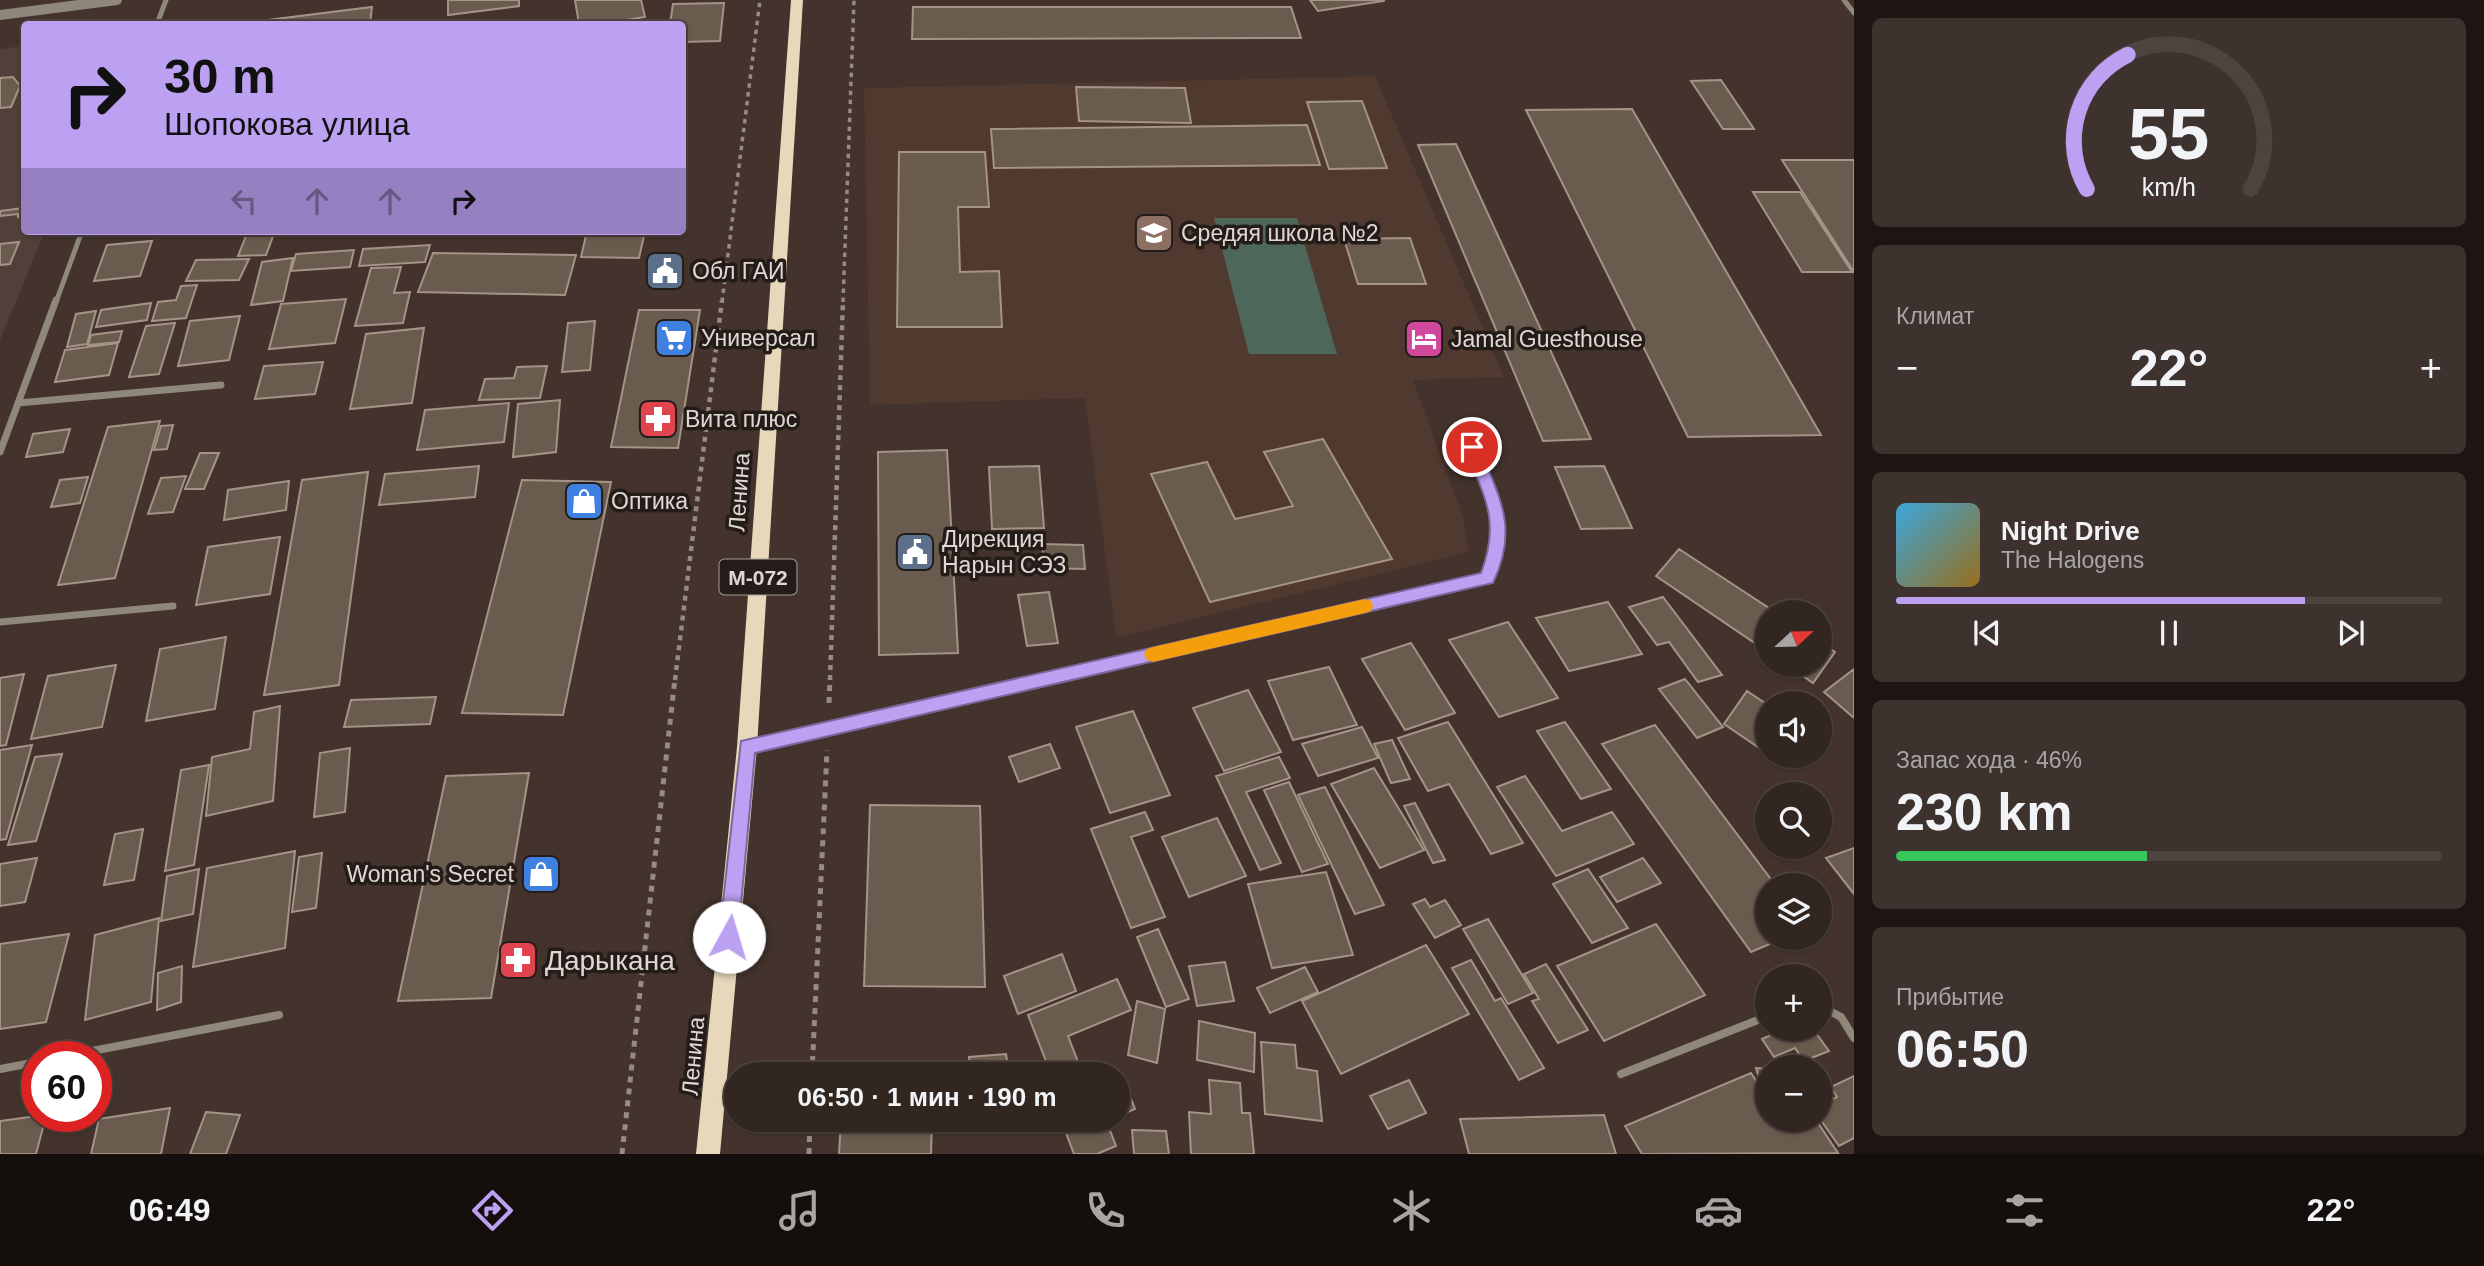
<!DOCTYPE html>
<html lang="ru">
<meta charset="utf-8">
<style>
:root{--surface:#322621;--page:#3d322e;--text:#f1f3f6;--muted:#a8a5a5;--line:#4d433f;--accent:#bca0f2}
body{margin:0;font-family:Arial,sans-serif;background:var(--page);color:var(--text);height:100vh;display:flex;flex-direction:column;font-size:26px;white-space:nowrap}
*{box-sizing:border-box;margin:0}
p{font-size:23px;color:var(--muted)}
.icon{flex:none;width:38px;height:38px;fill:none;stroke:currentColor;stroke-width:2;stroke-linecap:round;stroke-linejoin:round}
.map{position:relative;flex:1;overflow:hidden}
.drawer{display:flex;flex-direction:column;gap:18px;padding:18px;background:#1c1512;width:630px}
.drawer>*{flex:none}
.guide{position:absolute;left:21px;top:21px;width:665px;height:214px;border-radius:7px;box-shadow:0 2px 5px #0004,0 0 0 2px var(--line);background:#bca0f2;color:#111;overflow:hidden}
.needle{width:46px;rotate:68deg}
.tools{position:absolute;left:1755px;top:600px;display:grid;gap:14px}
.tools a{display:grid;place-items:center;width:77px;height:77px;border-radius:50%;background:var(--surface);box-shadow:0 2px 5px #0004,0 0 0 2px var(--line);font-size:35px}
.speed{position:absolute;left:21px;top:1041px;display:flex;gap:14px;font-size:35px;font-weight:700;text-align:center}
.speed>*{display:grid;place-content:center;width:91px;height:91px;border-radius:50%;background:var(--surface);box-shadow:0 2px 5px #0004,0 0 0 2px var(--line);line-height:1}
.speed .limit{border:10px solid #d22;background:#fff;color:#111}
.pin{position:absolute;display:grid;place-items:center;width:60px;height:60px;color:#fff;margin:-30px;border:4px solid #fff;border-radius:50%;box-shadow:0 2px 7px #0007}
.me{position:absolute;width:77px;margin:-38px;rotate:6deg;stroke-linejoin:round;filter:drop-shadow(0 0 5px #0008)}
.turn{display:flex;align-items:center;gap:24px;height:147px;padding:0 28px;font-size:32px}
.turn .icon{width:91px;height:91px;stroke-width:2.5}
.turn b{display:block;font-size:49px;line-height:60px}
.lanes{display:flex;align-items:center;height:66px;padding:0 28px;background:#0003;justify-content:center;gap:35px;direction:ltr}
.lanes .off{opacity:.35}
.big{font-size:52px;font-weight:600;line-height:1.1}
.drawer .card{flex:1;display:flex;flex-direction:column;justify-content:center;gap:10px;min-width:0;padding:0 24px;border-radius:10px;background:var(--page)}
.drawer .dial{align-items:center;gap:0}
.dial svg{height:182px;overflow:visible;fill:none;stroke:var(--line);stroke-width:7;stroke-linecap:round;text-anchor:middle}
.dial text{fill:var(--text);stroke:none}
.song{display:flex;align-items:center;gap:21px}
.cover{width:84px;height:84px;border-radius:10px;background:linear-gradient(135deg,hsl(200 70% 55%),hsl(40 70% 35%))}
.played{height:7px;border-radius:4px;background:linear-gradient(90deg,var(--accent) 75%,var(--line) 75%)}
.keys{display:flex;justify-content:space-around;direction:ltr}
.heat{display:flex;justify-content:space-between;align-items:center;font-size:38px;direction:ltr}
.charge{height:10px;border-radius:5px;background:linear-gradient(90deg,#34c759 46%,var(--line) 0)}
.trip{position:absolute;left:724px;top:1062px;width:406px;height:70px;border-radius:35px;background:var(--surface);box-shadow:0 2px 5px #0004,0 0 0 2px var(--line);font-weight:600;line-height:70px;text-align:center}
.tab-bar{display:flex;height:112px;justify-content:space-around;align-items:center;background:#140f0d;color:var(--muted)}
.tab-bar .icon{width:49px;height:49px}
.tab-bar .current{color:var(--accent)}
.tab-bar b{font-size:32px;color:var(--text)}
main{display:flex;flex:1;min-height:0}
.map>svg:first-child{display:block}
.built{fill:#50392f}
.medical{fill:#533f3a}
.green{fill:#4d675a}
.building{fill:#6a5b4f;stroke:#a49386;stroke-width:2}
.lines{fill:none;stroke-linecap:round;stroke-linejoin:round}
.path-far2{stroke:#978983;stroke-width:3.5;stroke-dasharray:4.5 4.5;stroke-linecap:butt}
.path-far1{stroke:#978983;stroke-width:4.5;stroke-dasharray:5 5;stroke-linecap:butt}
.path{stroke:#978983;stroke-width:5;stroke-dasharray:6 6;stroke-linecap:butt}
.minor-far2{stroke:#8f877a;stroke-width:5}
.minor-far1{stroke:#8f877a;stroke-width:7}
.minor{stroke:#8f877a;stroke-width:8}
.tertiary{stroke:#8f877a;stroke-width:10}
.primary{fill:#e7d8bc;fill-rule:evenodd}
.route{fill:#bca0f2;stroke:#7a689d;stroke-width:2}
.slow{fill:#f59e0b}
.labels{text-anchor:middle;dominant-baseline:central;stroke-width:7;stroke-linejoin:round;paint-order:stroke}
.shield{fill:#241c19;stroke:#a89e9a;stroke-width:2}
.shield-label{font-size:21px;font-weight:bold;fill:#e1d6d1}
.poi-label{font-size:23px;fill:#e1d6d1;stroke:#241c19;text-anchor:start}
.street-label{font-size:23px;fill:#e1d6d1;stroke:#241c19}
.near-poi-label{font-size:28px;fill:#e1d6d1;stroke:#241c19;text-anchor:start}
</style>
<main>
<div class="map">
<svg width="1854" height="1154" viewBox="0 0 1854 1154">
<rect width="100%" height="100%" fill="#43332c"/>
<path class="built" d="M1375,76L1504,377L1413,380L1464,520L1469,552L1116,638L1085,398L870,405L864,88Z"/>
<path class="medical" d="M24,46V231H45L0,340V49Z"/>
<path class="green" d="M1214,218H1297L1337,354H1249Z"/>
<path class="building" d="M448,0H519V6L448,15Z
M575,0H641L645,17L601,24H579Z
M1310,0H1384V1L1318,11Z
M724,3L720,41L682,42V24H670L673,4Z
M372,7L370,24H259L260,21Z
M913,7H1291L1301,38L912,39Z
M13,77L20,86L11,107L0,108V78Z
M1721,80L1754,129H1723L1691,81Z
M1076,87L1185,88L1191,123L1079,121Z
M1362,101L1387,168L1329,169L1307,102Z
M1632,109L1821,435L1688,437L1526,110Z
M1307,125L1320,165L994,168L991,129Z
M1456,144L1591,439L1543,441L1418,145Z
M899,152H985L989,207H958L960,272L999,271L1002,327H897Z
M1782,160H1854V272Z
M1753,192H1800L1852,272H1802Z
M24,208V216L18,217V214L0,216V211Z
M248,231H275L266,255L238,256Z
M587,231H645L639,258L581,257Z
M1410,238L1426,284H1358L1344,239Z
M152,241L140,276L94,281L107,245Z
M19,242L10,264L0,265V244Z
M430,245L425,262L359,266L363,249Z
M354,250L350,267L291,271L296,254Z
M433,253L576,255L565,295L418,292Z
M293,258L283,301L251,305L262,262Z
M249,259L239,280L186,281L196,260Z
M401,267L394,293L410,292L403,323L355,326L371,268Z
M197,285L186,318L152,321L158,302L176,300L181,286Z
M346,299L335,343L269,349L281,304Z
M151,303L147,320L96,327L101,310Z
M639,310H700L678,448L611,447Z
M96,311L87,344L67,347L76,314Z
M240,316L229,360L178,366L190,321Z
M595,321L590,370L562,372L568,323Z
M175,323L159,374L129,377L146,326Z
M424,328L412,403L350,409L366,334Z
M122,331L119,342L88,345L91,335Z
M118,343L109,375L55,382L65,350Z
M323,362L315,394L255,399L264,366Z
M547,366L540,398L479,400L485,379L514,378L517,367Z
M560,400L556,452L513,457L518,404Z
M509,403L504,442L417,450L425,410Z
M160,421L115,578L58,585L108,427Z
M173,425L167,449L154,450L161,426Z
M70,429L63,452L26,457L33,434Z
M1323,439L1392,559L1210,602L1151,474L1207,462L1235,519L1293,506L1264,452Z
M947,450L958,653L879,655L878,452Z
M200,453H219L204,489H185Z
M479,466L475,497L379,505L385,474Z
M1039,466L1044,528L992,529L989,467Z
M1604,466L1632,528L1581,529L1555,467Z
M368,472L339,685L264,695L302,480Z
M186,476L173,512L148,514L161,478Z
M88,477L80,503L51,507L60,480Z
M522,480L611,482L563,715L462,713Z
M289,481L286,510L224,520L228,490Z
M280,537L270,594L196,605L208,547Z
M1042,544L1083,545L1085,569L1044,568Z
M1679,549L1775,612H1768V652L1656,576Z
M1049,592L1058,643L1027,646L1018,595Z
M1663,597L1722,675L1698,682L1669,642L1657,645L1629,607Z
M1608,602L1642,654L1569,671L1536,618Z
M1508,622L1558,698L1499,717L1449,640Z
M226,637L215,709L146,721L160,649Z
M1820,642L1835,652L1813,683L1787,665H1820Z
M1411,643L1455,713L1405,730L1362,659Z
M116,665L102,727L31,739L48,676Z
M1329,667L1357,725L1293,740L1268,681Z
M1854,669V718L1824,692Z
M24,674L6,745L0,746V678Z
M1685,679L1723,727L1697,738L1659,689Z
M1248,690L1281,752L1224,771L1193,708Z
M1747,691L1768,705V748L1765,752L1724,724Z
M436,697L430,724L344,727L351,700Z
M280,706L273,801L206,816L212,757L250,749L254,712Z
M1133,711L1170,795L1110,813L1076,727Z
M1448,722L1523,843L1491,854L1449,784L1428,791L1398,738Z
M1565,722L1611,789L1581,799L1537,731Z
M1655,725L1776,886H1768V938H1784L1751,952L1602,744Z
M1362,727L1378,758L1318,776L1302,744Z
M1392,740L1410,779L1391,783L1374,744Z
M1050,744L1060,768L1019,782L1009,757Z
M32,745L6,839L0,840V750Z
M350,748L345,812L314,817L320,753Z
M62,754L36,841L8,845L35,757Z
M1279,757L1290,778L1246,792L1281,863L1260,870L1216,776Z
M209,765L194,865L165,871L181,770Z
M1374,768L1424,850L1380,868L1331,784Z
M529,773L491,998L398,1001L446,776Z
M1525,776L1562,831L1612,812L1634,844L1556,876L1497,787Z
M1289,782L1328,864L1302,872L1264,790Z
M1325,787L1384,905L1355,914L1298,795Z
M1415,803L1445,860L1433,863L1404,806Z
M870,805L980,806L985,987L864,986Z
M1145,812L1153,830L1131,837L1165,917L1131,928L1091,829Z
M1217,818L1246,876L1189,897L1162,837Z
M143,829L134,880L104,885L115,834Z
M1854,848V894L1826,858Z
M295,851L285,948L193,967L207,868Z
M322,853L316,908L292,912L299,857Z
M37,858L25,902L0,906V864Z
M1643,858L1661,883L1617,902L1600,877Z
M199,869L193,914L161,921L167,876Z
M1588,869L1628,928L1592,943L1553,884Z
M1326,872L1353,955L1272,968L1248,884Z
M1425,899L1430,907L1445,900L1461,925L1435,938L1413,904Z
M159,918L151,1002L85,1020L95,935Z
M1488,919L1533,993L1508,1004L1463,929Z
M1656,924L1705,995L1604,1041L1557,966Z
M1158,929L1189,999L1166,1007L1137,937Z
M69,934L46,1022L0,1029V944Z
M1426,945L1469,1014L1341,1074L1302,1001Z
M1062,954L1076,991L1018,1014L1004,976Z
M1471,960L1495,1001L1501,998L1544,1068L1519,1080L1452,968Z
M1225,962L1234,1001L1197,1006L1189,966Z
M1546,964L1588,1030L1558,1043L1532,1001L1539,999L1524,974Z
M182,966L181,1002L157,1010L158,973Z
M1305,967L1318,992L1270,1013L1257,988Z
M1117,979L1131,1010L1068,1036L1082,1072L1051,1074L1028,1015Z
M1137,1001L1165,1009L1157,1063L1128,1055Z
M1199,1021L1255,1033L1254,1072L1197,1060Z
M1785,1029H1813L1829,1051L1804,1061L1795,1048L1774,1057L1762,1039Z
M1261,1042L1295,1045L1297,1068L1317,1071L1322,1121L1265,1114Z
M1006,1054L1009,1074H971L969,1057Z
M1756,1068L1768,1069V1092L1763,1091Z
M1751,1073L1768,1099V1120H1816L1838,1153L1642,1154L1625,1126Z
M1854,1076V1138L1839,1146L1820,1119V1105L1837,1097L1831,1087Z
M1123,1078L1135,1109L1118,1116V1080Z
M1209,1080L1240,1083L1242,1113H1250L1254,1154H1191L1189,1112L1211,1114Z
M1409,1080L1426,1113L1388,1129L1370,1096Z
M170,1108L161,1154H91L99,1119Z
M206,1112L240,1115L226,1154H190Z
M1604,1115L1616,1154H1469L1460,1119Z
M37,1116H46L36,1154H0V1121Z
M841,1120H932L931,1154H839Z
M1061,1120H1106L1116,1146L1097,1154H1074Z
M1132,1130L1166,1131L1169,1154H1134Z"/>
<g class="lines">
<path class="path-far2" d="M722,302L760,0
M843,302L854,0"/>
<path class="path-far1" d="M675,680L722,300
M830,680L843,300"/>
<path class="path" d="M829,703L830,678
M812,1074L827,750
M622,1154L675,678
M809,1154L810,1120"/>
<path class="minor-far2" d="M1844,0L1854,13
M157,24L166,0
M56,302L82,231"/>
<path class="minor-far1" d="M18,403L221,385
M0,452L56,300
M0,622L173,606
M1042,680L1487,579L1499,548L1498,512L1472,447"/>
<path class="minor" d="M749,746L1050,678
M1820,1006L1841,1017L1854,1038
M61,1057L279,1015
M0,1069L37,1062
M1621,1074L1768,1016"/>
<path class="tertiary" d="M0,15L117,0"/>
<path class="primary" d="M791,0H803L757,747L720,1154H696L737,747Z"/>
</g>
<path class="route" d="M1472,441L1479,447C1500,499 1519,528 1493,583L755,753L738,937L735,944L729,946L722,944L719,937L741,741L1481,573C1501,520 1484,496 1464,447Z"/>
<path class="slow" d="M1365,599L1371,601L1373,606L1371,611L1365,613L1153,662L1147,660L1144,654L1147,649L1153,647Z"/>
<defs>
<g id="school-square" transform="scale(2.0125)"><rect x="-9" y="-9" width="18" height="18" rx="4" fill="#8d6e63" stroke="#241c19"/><path d="M0-5L7-2L0 1L-7-2ZM-4 1L0 2.5L4 1V4Q0 6-4 4Z" fill="#fff"/></g>
<g id="civic-square" transform="scale(2.0125)"><rect x="-9" y="-9" width="18" height="18" rx="4" fill="#5c6f8a" stroke="#241c19"/><path d="M-.6-6.5H3V-4.5H.6V-3L4-1V1h2V6H-6V1h2V-1L-.6-3ZM-1.2 2.5V6h2.4V2.5Z" fill="#fff"/></g>
<g id="supermarket-square" transform="scale(2.0125)"><rect x="-9" y="-9" width="18" height="18" rx="4" fill="#3f7fe0" stroke="#241c19"/><path d="M-6-5.5h2.5l.6 2H6L4.5 2H-2.5L-4.4-4H-6ZM-1.5 3.2a1.3 1.3 0 1 0 .1 0ZM3 3.2a1.3 1.3 0 1 0 .1 0Z" fill="#fff"/></g>
<g id="hotel-square" transform="scale(2.0125)"><rect x="-9" y="-9" width="18" height="18" rx="4" fill="#d1479c" stroke="#241c19"/><path d="M-6-4.5h1.5V1H6V5H4.5V3h-9V5H-6ZM-4 0a1.8 1.8 0 1 1 3.6 0ZM.5 0V-2.5h3Q6-2.5 6 0Z" fill="#fff"/></g>
<g id="pharmacy-square" transform="scale(2.0125)"><rect x="-9" y="-9" width="18" height="18" rx="4" fill="#e0444e" stroke="#241c19"/><path d="M-2-6h4v4h4v4h-4v4h-4v-4h-4v-4h4Z" fill="#fff"/></g>
<g id="shop-square" transform="scale(2.0125)"><rect x="-9" y="-9" width="18" height="18" rx="4" fill="#3f7fe0" stroke="#241c19"/><path d="M-5-2.5h2.3a2.7 3.5 0 0 1 5.4 0H5L5.5 6h-11ZM-1.5-2.5h3a1.5 2.3 0 0 0-3 0Z" fill="#fff"/></g>
</defs>
<g fill-rule="evenodd">
<use href="#school-square" x="1154" y="233"/>
<use href="#civic-square" x="665" y="271"/>
<use href="#supermarket-square" x="674" y="338"/>
<use href="#hotel-square" x="1424" y="339"/>
<use href="#pharmacy-square" x="658" y="419"/>
<use href="#shop-square" x="584" y="501"/>
<use href="#civic-square" x="915" y="552"/>
<use href="#shop-square" x="541" y="874"/>
<use href="#pharmacy-square" x="518" y="960"/>
</g>
<g class="labels">
<rect class="shield" x="719.5" y="559.5" width="77" height="35" rx="5"/>
<g class="shield-label">
<text x="758" y="577">М-072</text>
</g>
<g class="poi-label">
<text x="1181" y="233">Средяя школа №2</text>
<text x="692" y="271">Обл ГАИ</text>
<text x="701" y="338">Универсал</text>
<text x="1451" y="339">Jamal Guesthouse</text>
<text x="685" y="419">Вита плюс</text>
<text x="611" y="501">Оптика</text>
<text x="942" y="539">Дирекция<tspan x="942" dy="26">Нарын СЭЗ</tspan></text>
<text x="514" y="874" text-anchor="end">Woman's Secret</text>
</g>
<g class="street-label">
<text transform="translate(739 492) rotate(-86)">Ленина</text>
<text transform="translate(693 1056) rotate(-85)">Ленина</text>
</g>
<g class="near-poi-label">
<text x="545" y="960">Дарыкана</text>
</g>
</g>
</svg>
<div class="tools">
<a><svg class="needle" viewBox="-14 -14 28 28"><path d="M0-13l5 13h-10z" fill="#e53935"/><path d="M0 13l5-13h-10z" fill="#a8a5a5"/></svg></a>
<a><svg class="icon" aria-label="sound" viewBox="0 0 24 24"><path d="M4 9h4l5-4v14l-5-4H4zM17 9q2 3 0 6"/></svg></a>
<a><svg class="icon" aria-label="search" viewBox="0 0 24 24"><circle cx="10" cy="10" r="6"/><path d="M15 15l6 6"/></svg></a>
<a><svg class="icon" aria-label="layers" viewBox="0 0 24 24"><path d="M12 4l9 5-9 5-9-5zM3 14l9 5 9-5"/></svg></a>
<a>+</a>
<a>−</a>
</div>
<div class="speed"><div class="limit">60</div></div>
<div class="pin" style="left:1472px;top:447px;background:#d93025"><svg class="icon" aria-label="arrive" viewBox="0 0 24 24"><path d="M6 21V4h12l-3 4 3 4H6"/></svg></div>
<svg class="me" style="left:729px;top:937px" viewBox="-20 -20 40 40"><circle r="19" fill="#fff"/><path d="M0-13L10 11 0 6-10 11z" fill="#bca0f2"/></svg>
<div class="trip">06:50 · 1 мин · 190 m</div>
<div class="guide">
<div class="turn"><svg class="icon" aria-label="right" viewBox="0 0 24 24"><path d="M7 20v-9h11M14 6l5 5-5 5"/></svg><div><b>30 m</b>Шопокова улица</div></div>
<div class="lanes"><svg class="icon off" aria-label="left" viewBox="0 0 24 24"><path d="M17 20v-9H6M10 6l-5 5 5 5"/></svg><svg class="icon off" aria-label="ahead" viewBox="0 0 24 24"><path d="M12 20V5M6 11l6-6 6 6"/></svg><svg class="icon off" aria-label="ahead" viewBox="0 0 24 24"><path d="M12 20V5M6 11l6-6 6 6"/></svg><svg class="icon" aria-label="right" viewBox="0 0 24 24"><path d="M7 20v-9h11M14 6l5 5-5 5"/></svg></div>
</div>
</div>
<section class="drawer">
<div class="card dial"><svg viewBox="0 0 100 80">
<path d="M14 69A42 42 0 1 1 86 69"/>
<path d="M14 69A42 42 0 0 1 32 10" stroke="#bca0f2"/>
<text x="50" y="56" font-size="32" font-weight="700">55</text>
<text x="50" y="72" font-size="11">km/h</text>
</svg></div>
<div class="card"><p>Климат</p>
<div class="heat"><a>−</a><b class="big">22°</b><a>+</a></div>
</div>
<div class="card">
<div class="song"><i class="cover"></i><div><b>Night Drive</b><p>The Halogens</p></div></div>
<div class="played"></div>
<div class="keys"><svg class="icon" aria-label="previous" viewBox="0 0 24 24"><path d="M18 5L8 12l10 7zM5 5v14"/></svg><svg class="icon" aria-label="pause" viewBox="0 0 24 24"><path d="M8 5v14M16 5v14"/></svg><svg class="icon" aria-label="next" viewBox="0 0 24 24"><path d="M6 5l10 7-10 7zM19 5v14"/></svg></div>
</div>
<div class="card"><p>Запас хода · 46%</p><b class="big">230 km</b><div class="charge"></div></div>
<div class="card"><p>Прибытие</p><b class="big">06:50</b></div>
</section>
</main>
<nav class="tab-bar">
<b>06:49</b>
<svg class="icon current" aria-label="directions" viewBox="0 0 24 24"><path d="M12 3l9 9-9 9-9-9zM9 14v-3h6M13 9l2 2-2 2"/></svg>
<svg class="icon" aria-label="music" viewBox="0 0 24 24"><path d="M9 18V5l10-2v13"/><circle cx="6" cy="18" r="3"/><circle cx="16" cy="16" r="3"/></svg>
<svg class="icon" aria-label="phone" viewBox="0 0 24 24"><path d="M5 4h4l2 5-3 2q2 4 5 5l2-3 5 2v4C11 20 4 13 5 4z"/></svg>
<svg class="icon" aria-label="climate" viewBox="0 0 24 24"><path d="M12 3v18M4 7l16 10M4 17L20 7"/></svg>
<svg class="icon" aria-label="car" viewBox="0 0 24 24"><path d="M5 17H2v-5l4-1 3-4h7l3 4 3 1v5h-3M9 17h6M6 11h13"/><circle cx="7" cy="17" r="2"/><circle cx="17" cy="17" r="2"/></svg>
<svg class="icon" aria-label="filters" viewBox="0 0 24 24"><path d="M4 7h16M4 17h16"/><circle cx="9" cy="7" r="2"/><circle cx="15" cy="17" r="2"/></svg>
<b>22°</b>
</nav>
